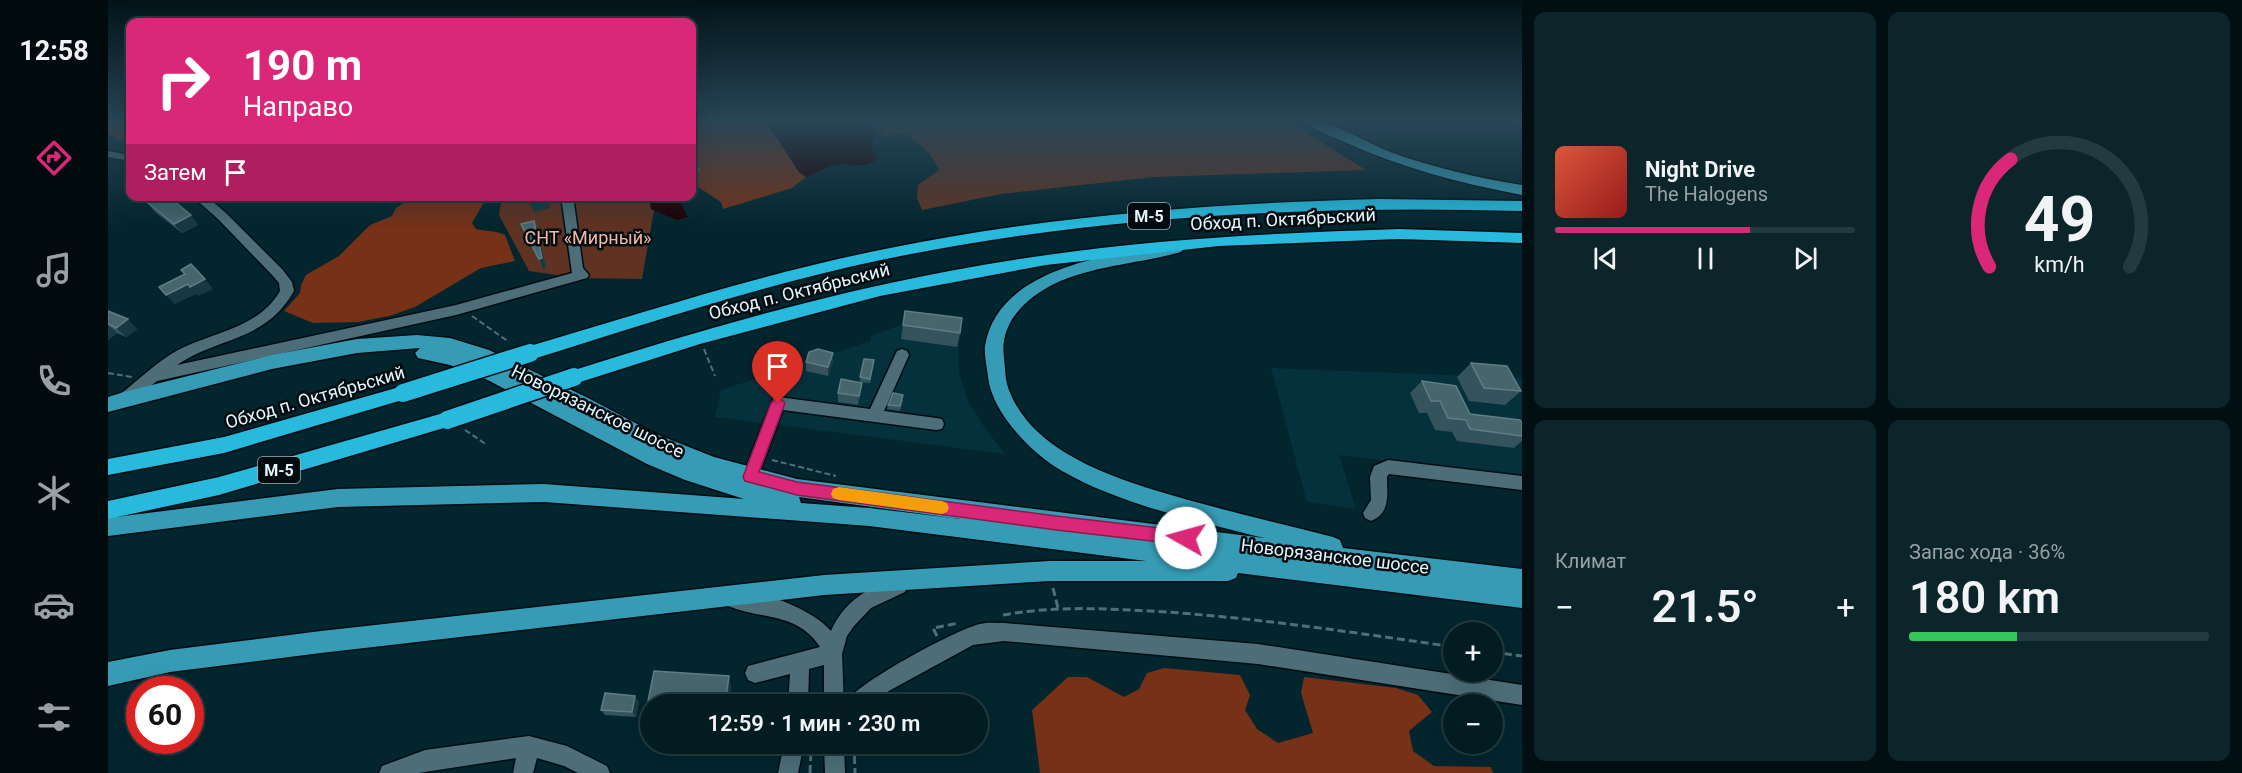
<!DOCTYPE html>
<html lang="ru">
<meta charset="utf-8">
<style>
:root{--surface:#021c22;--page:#0c252a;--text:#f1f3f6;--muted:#96a1a5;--line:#233a40;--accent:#db2777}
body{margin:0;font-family:Roboto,sans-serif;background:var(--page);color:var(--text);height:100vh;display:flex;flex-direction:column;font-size:22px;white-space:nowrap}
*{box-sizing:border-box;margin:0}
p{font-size:20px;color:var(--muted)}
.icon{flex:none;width:33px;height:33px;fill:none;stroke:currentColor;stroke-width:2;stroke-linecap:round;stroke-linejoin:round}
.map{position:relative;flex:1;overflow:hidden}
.sheet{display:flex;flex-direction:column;gap:12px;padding:12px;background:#010f13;width:720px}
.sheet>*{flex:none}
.banner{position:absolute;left:18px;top:18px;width:570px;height:183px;border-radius:12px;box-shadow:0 6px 24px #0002,0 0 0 2px var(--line);background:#db2777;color:#fff;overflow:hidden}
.buttons{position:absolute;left:1335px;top:622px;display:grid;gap:12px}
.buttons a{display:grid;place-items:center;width:60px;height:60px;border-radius:50%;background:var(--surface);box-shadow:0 6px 24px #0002,0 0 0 2px var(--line);font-size:30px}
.speed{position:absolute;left:18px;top:676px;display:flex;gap:12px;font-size:30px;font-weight:700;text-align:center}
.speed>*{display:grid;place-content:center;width:78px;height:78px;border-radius:50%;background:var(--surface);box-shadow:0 6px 24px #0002,0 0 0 2px var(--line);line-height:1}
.speed .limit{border:9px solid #d22;background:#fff;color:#111}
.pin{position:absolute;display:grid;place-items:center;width:51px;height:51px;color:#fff;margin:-62px -26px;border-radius:50% 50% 50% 0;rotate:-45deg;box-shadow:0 0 6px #0007}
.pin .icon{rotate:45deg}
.me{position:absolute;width:66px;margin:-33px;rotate:277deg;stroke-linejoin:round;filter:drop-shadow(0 0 4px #0008)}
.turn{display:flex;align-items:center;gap:21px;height:126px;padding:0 18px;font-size:27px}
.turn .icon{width:78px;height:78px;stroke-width:2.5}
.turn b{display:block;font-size:42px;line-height:51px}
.then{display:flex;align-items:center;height:57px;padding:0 18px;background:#0003;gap:12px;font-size:22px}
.big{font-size:45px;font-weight:600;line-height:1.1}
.sheet .widget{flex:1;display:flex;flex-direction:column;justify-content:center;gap:9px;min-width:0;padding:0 21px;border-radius:12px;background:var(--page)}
.sheet .dial{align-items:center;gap:0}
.dial svg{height:156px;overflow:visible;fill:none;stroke:var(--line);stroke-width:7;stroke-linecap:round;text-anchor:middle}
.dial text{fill:var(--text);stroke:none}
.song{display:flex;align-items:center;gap:18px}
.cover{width:72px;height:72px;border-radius:9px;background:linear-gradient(135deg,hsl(10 70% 55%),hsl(0 70% 35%))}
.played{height:6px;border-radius:3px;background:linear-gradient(90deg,var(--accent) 65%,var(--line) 65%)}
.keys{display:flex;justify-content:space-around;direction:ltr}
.heat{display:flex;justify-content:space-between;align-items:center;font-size:33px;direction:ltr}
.charge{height:9px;border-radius:4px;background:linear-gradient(90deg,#34c759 36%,var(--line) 0)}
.sheet .tiles{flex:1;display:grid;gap:12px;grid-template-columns:repeat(2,1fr)}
.trip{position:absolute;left:532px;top:694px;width:348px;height:60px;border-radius:30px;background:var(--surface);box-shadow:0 6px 24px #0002,0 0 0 2px var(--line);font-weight:600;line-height:60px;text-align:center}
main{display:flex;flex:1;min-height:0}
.tab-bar{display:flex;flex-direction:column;width:108px;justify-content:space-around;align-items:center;background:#010b0e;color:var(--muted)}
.tab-bar .icon{width:42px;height:42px}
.tab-bar .active{color:var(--accent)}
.tab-bar b{font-size:27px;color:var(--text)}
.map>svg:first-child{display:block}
.built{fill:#05313c}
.green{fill:#5f3222}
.forest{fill:#763117}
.water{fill:#1c0000}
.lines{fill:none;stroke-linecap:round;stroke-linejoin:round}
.minor-casing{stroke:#000d13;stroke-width:3}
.major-casing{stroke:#000d13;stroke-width:3}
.highway-casing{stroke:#000d13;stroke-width:3}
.path-far2{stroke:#526e76;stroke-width:1.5;stroke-dasharray:5 2;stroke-linecap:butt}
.path-far1{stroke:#526e76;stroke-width:2;stroke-dasharray:6 3;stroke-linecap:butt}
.path{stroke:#526e76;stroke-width:3;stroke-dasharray:8 4;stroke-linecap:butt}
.minor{fill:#4d6e78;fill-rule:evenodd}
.major{fill:#369cb5;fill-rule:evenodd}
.highway{fill:#27badd;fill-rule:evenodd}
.highway-bridge-casing{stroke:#000d13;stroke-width:21;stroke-linecap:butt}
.highway-bridge{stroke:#27badd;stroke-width:18}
.wall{fill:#34535c}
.shaded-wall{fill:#193942}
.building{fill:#47656d;stroke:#607c84;stroke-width:1.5}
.route{fill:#db2777;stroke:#8e194d;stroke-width:1.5}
.slow{fill:#f59e0b}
.labels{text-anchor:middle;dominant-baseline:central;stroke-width:5;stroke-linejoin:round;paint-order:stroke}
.shield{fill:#020c10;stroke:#a0b0b5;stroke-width:1.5}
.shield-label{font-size:16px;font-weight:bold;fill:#e4f6fc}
.street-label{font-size:18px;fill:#e4f6fc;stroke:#020c10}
.park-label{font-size:18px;fill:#f8b8a2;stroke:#020c10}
</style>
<main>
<nav class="tab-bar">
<b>12:58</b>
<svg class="icon active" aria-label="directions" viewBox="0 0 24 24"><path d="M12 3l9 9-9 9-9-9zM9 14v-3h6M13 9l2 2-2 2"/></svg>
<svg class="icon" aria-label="music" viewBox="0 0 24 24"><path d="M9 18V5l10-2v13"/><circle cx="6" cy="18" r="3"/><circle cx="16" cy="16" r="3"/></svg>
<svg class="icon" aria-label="phone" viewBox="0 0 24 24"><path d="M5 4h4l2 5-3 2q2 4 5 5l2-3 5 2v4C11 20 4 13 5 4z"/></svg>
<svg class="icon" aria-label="climate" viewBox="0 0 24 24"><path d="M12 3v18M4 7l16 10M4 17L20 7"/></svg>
<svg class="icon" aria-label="car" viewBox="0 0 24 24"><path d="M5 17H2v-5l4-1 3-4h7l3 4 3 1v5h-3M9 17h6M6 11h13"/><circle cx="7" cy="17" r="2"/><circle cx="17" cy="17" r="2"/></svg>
<svg class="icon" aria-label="filters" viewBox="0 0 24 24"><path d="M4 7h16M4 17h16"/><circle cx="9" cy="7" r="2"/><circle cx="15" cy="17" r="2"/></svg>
</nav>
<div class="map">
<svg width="1414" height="773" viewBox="0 0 1414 773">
<rect width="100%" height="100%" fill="#03252e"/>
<path class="built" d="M798,323L853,331L850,352L851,372L860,402L874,424L897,454L607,417L613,390L763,341V336Z
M1163,368L1414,378V477L1231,455L1248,509L1199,502Z"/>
<path class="green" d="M766,120H1178L1258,170L1046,177L893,194L814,210L809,198L810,185L831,170L822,154L799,134L775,136Z
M394,197H543L546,210L534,279L469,278L421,271L391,215Z"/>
<path class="forest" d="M0,120H22V140H11L0,133Z
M584,120H657L691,172L698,177L684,188L615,209L613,202L590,187L587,178L584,176Z
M306,197H379L364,223L368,229C379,232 388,230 397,235L407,261L373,268L307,307L281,316L250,322L205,323L176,311L192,293L193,285L198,275L231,256L262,225L284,216L288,208Z
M1056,668L1132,675L1142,695L1137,710L1149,729L1170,743L1205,733L1193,693L1196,677L1288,688L1310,695L1324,712L1301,731L1305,751L1326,766L1383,767L1385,773H932L924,710L960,677H979L1016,697L1031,689L1039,673Z"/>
<path class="water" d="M657,120H756L768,134L763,146L769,159C757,170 740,162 726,165C715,167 709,174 698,177L691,172Z
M541,197H570L580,217L569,220L543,209Z"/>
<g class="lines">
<g class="minor-casing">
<path id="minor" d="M0,151L22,155V161L0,157Z
M84,196H98L118,213L175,270L184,282L186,291C157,342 112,336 69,365L348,305L464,273L453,196H465L475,268L481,275L479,278L348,315L49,381L21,403H11L8,399L11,395C31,380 48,362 70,350C105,332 151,328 172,291L171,283L165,276L110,219Z
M794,349L799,351L801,355L776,411L828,418L834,419L836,424L834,429L828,430L675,410L648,482L642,484L636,482L634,477L665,399L670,397L762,409L789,351Z
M1280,460L1414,476V490L1281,474L1279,477C1279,494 1283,513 1263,521L1257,518L1255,513L1263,500L1262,477L1266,466Z
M791,577L797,580L800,586L797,592L763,608L746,626L739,636L734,654L736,705H716V665L701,669L700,705H680L682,674L647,683L640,680L637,673L640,666L712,647C689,612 654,620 620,606L617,600L620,594C645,584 706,610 723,631C736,601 761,587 791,577Z
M896,623L1150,644L1414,685V705L1150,664L896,641L865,645L779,692L762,705H736C744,685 849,629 872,624C880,622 888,623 896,623Z
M421,736L459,746L499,766L502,773H470L456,766L429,758L425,773H405L408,758L310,773H271L274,766L317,750Z
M676,744H696L690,773H670Z
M716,744H736L737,773H717Z"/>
</g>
<g class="major-casing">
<path id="major" d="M1195,120C1223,119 1258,143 1285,153C1327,168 1370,178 1414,185V195C1351,183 1290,167 1232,140C1220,135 1204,129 1195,120Z
M1407,120H1414V124L1408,123Z
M1068,243L1076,248L1073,252C1031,264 986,265 946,284C918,298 891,323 896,357C897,366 897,376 899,384C921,457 1021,483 1084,501C1131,514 1178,525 1225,537L1232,540L1235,548L1414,569V608L1130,573L1128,578L1120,581H942L716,595L213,653L62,672L0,686V662L62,650L213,631L716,575L942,561H1038L761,526L436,502L230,507L0,536V518L230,489L436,484L636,499L577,480L539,464L372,376L342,365L310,358L307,353L312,348L249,353L164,369L0,412V397L16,392L164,355L249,339L309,335L342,338L381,350L482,399L548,434L606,457L689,479L1156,538C1092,522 1011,504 954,471C924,454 884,413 880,377C879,367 876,355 877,346C890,266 1004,255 1068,243ZM691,497L853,519L761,508L693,503Z"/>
</g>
<g class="highway-casing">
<path id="highway" d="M1272,199L1414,201V211C1200,205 983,216 773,260C654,285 538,324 422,360L416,358L413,353L416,348L422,346C538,312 653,274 772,250C936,216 1105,203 1272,199Z
M1291,229L1414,233V243L1291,239L1111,246L938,265L772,296L592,344L466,384L460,382L457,377L460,372C616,322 776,277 939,255C1056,238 1173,233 1291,229Z
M295,386L301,388L304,393L301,398L116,453L0,475V459L116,437Z
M339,412L346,415L348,420L346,425L111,495L0,519V501L111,477Z"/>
</g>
<path class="path-far2" d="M584,125L591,172"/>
<path class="path-far1" d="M364,316L401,342
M596,349L607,376
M0,373L24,377
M357,430L379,445
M664,460L728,476"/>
<path class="path" d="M945,588L950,608
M895,615C950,605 1004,609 1059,612C1156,619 1250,633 1346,647
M829,636L825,628L851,623
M1384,652L1414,656
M746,744L747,773
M702,773L703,750"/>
<use href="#minor" class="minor"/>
<use href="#major" class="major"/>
<use href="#highway" class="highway"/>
<g class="highway-bridge-casing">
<path id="highway-bridge" d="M295,393L422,353
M339,420L466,377"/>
</g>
<use href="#highway-bridge" class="highway-bridge"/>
</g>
<path class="wall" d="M39,202L90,225L74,233L47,212Z
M426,221L430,231L438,268L435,269L416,234L413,224Z
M0,311L29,329L18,337L9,333L0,340Z
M797,311L852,333L849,347L793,339Z
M725,353V362L720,376L698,371V362Z
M1363,363L1413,391L1397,405L1361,401L1349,377Z
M765,365L762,383L752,382V377Z
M1314,381L1362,414L1414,423V441L1406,448L1349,441L1344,432L1327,430L1319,413H1311L1302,393Z
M753,392L750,405L730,402V393Z
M795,400L792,411L779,409L780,405Z
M623,685L621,705H543V707L540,701Z
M531,702L528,717L497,715L493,710Z"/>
<path class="shaded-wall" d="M439,196H440L442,208L426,212L422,202Z
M83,215L90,225L74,233L66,224Z
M426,221L430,231L438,268L435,269L431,259Z
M97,279L105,289L90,296L88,294L67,304L58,295L80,284Z
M20,319L29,329L18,337L8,328Z
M0,325L9,333L0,340Z
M725,353V362L720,376V367Z
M754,383L753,392L750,405L751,396Z
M621,676L623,685L621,705H617Z
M527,696L531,702L528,717L524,712Z"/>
<path class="building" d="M50,196H60L83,215L66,224L39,202Z
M421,196H439V199L422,202Z
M426,221L434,258L431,259L413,224Z
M83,264L97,279L82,287L80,284L58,295L51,287L77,274L73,270Z
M0,311L20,319L8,328L0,324Z
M797,311L854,318L852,333L795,325Z
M710,349L725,353L720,367L698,362L701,352Z
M756,359L766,360L762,379L752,377Z
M1363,363L1399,366L1413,391L1376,388Z
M733,379L754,383L751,396L730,393Z
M1314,381L1348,386L1362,414L1412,420L1414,423V436L1362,429L1358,420L1340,418L1332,401H1323Z
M785,393L795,395L792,406L780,405Z
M546,671L621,676L617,705H590L540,701Z
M497,693L527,696L524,712L493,710Z"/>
<linearGradient id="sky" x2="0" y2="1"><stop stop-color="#021419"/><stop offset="0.53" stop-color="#284657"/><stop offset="1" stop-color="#284657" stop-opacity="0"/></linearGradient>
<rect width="1414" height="228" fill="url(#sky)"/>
<path class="route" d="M670,397L677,403L651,472L689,482L948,516L1078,531L1084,533L1086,538L1084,543L1078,545L948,530L689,495L637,481L635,477L663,403Z"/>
<path class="slow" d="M731,487L834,501L839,503L841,508L839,512L834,514L731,500L725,498L723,494L725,489Z"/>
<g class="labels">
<g class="shield">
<rect x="1020" y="203" width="42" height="26" rx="4.5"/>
<rect x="150" y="457" width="42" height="26" rx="4.5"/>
</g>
<g class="shield-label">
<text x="1041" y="216">М-5</text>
<text x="171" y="470">М-5</text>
</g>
<g class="street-label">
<text transform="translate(1175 219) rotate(-3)">Обход п. Октябрьский</text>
<text transform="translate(691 291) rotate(-14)">Обход п. Октябрьский</text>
<text transform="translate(207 397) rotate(-16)">Обход п. Октябрьский</text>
<text transform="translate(490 411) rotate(26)">Новорязанское шоссе</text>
<text transform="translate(1227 556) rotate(7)">Новорязанское шоссе</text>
</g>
<g class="park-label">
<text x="480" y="237">СНТ «Мирный»</text>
</g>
</g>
</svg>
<div class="buttons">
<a>+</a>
<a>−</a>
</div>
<div class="speed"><div class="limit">60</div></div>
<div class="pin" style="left:670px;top:403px;background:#d93025"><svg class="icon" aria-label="arrive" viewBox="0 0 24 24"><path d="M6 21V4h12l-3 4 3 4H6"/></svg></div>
<svg class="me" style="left:1078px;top:538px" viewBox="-20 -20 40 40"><circle r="19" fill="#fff"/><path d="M0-13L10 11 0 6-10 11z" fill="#db2777"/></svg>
<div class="trip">12:59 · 1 мин · 230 m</div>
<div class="banner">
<div class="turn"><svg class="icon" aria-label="right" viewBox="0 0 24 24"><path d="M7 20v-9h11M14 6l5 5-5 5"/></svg><div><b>190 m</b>Направо</div></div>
<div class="then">Затем<svg class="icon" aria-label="arrive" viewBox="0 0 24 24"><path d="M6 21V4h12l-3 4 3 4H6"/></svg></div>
</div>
</div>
<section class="sheet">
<div class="tiles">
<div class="widget">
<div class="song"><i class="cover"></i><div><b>Night Drive</b><p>The Halogens</p></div></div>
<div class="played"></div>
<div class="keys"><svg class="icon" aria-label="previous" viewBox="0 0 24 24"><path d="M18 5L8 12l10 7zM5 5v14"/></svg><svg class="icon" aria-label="pause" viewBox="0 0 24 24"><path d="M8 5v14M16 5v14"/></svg><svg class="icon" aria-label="next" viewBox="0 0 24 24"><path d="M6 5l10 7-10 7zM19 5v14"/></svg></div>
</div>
<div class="widget dial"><svg viewBox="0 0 100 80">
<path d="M14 69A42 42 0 1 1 86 69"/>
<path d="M14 69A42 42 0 0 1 25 14" stroke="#db2777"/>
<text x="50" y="56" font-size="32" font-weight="700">49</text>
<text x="50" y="72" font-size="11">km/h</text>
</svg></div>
<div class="widget"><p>Климат</p>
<div class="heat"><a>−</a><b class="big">21.5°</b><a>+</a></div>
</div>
<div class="widget"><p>Запас хода · 36%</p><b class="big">180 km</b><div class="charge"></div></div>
</div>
</section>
</main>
